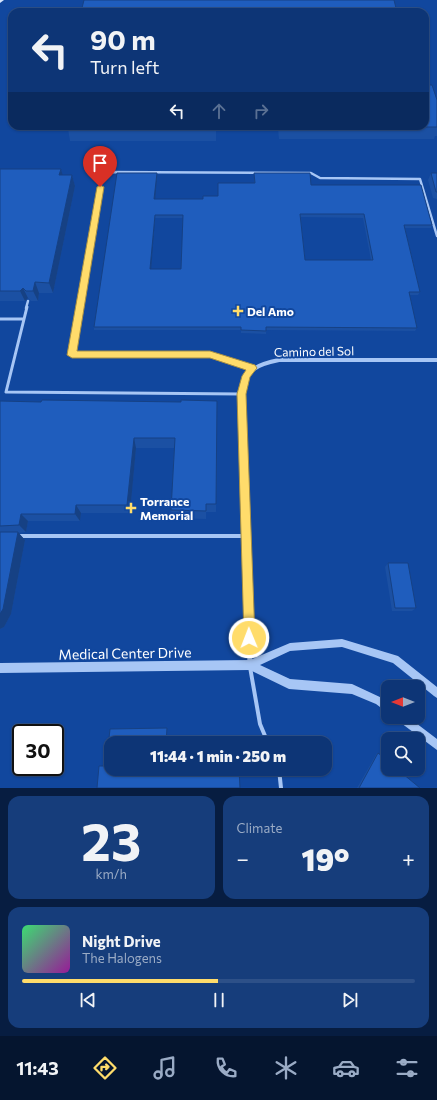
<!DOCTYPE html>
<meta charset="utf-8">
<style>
:root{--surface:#0d3576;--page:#163d7b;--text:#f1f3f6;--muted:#9aabc5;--line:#2d5088;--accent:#ffdc6b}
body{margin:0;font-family:Commissioner,sans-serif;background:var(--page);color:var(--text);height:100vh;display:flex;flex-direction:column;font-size:15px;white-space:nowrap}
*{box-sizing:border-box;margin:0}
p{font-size:13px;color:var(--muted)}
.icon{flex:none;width:22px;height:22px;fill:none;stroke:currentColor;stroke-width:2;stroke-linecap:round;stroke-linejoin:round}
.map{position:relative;height:788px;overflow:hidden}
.details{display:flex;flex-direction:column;gap:8px;padding:8px;background:#071d41;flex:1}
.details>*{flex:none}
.hud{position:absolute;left:8px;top:8px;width:421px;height:122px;border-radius:12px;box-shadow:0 1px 3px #0004,0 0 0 1px var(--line);background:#0d3576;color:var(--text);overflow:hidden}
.needle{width:26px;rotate:270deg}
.controls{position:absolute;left:381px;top:680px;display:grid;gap:8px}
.controls a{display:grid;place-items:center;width:44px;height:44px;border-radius:8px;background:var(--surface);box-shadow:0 1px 3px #0004,0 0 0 1px var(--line);font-size:20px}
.speed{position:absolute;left:12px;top:724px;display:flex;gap:8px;font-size:20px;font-weight:700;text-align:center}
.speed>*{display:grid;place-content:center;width:52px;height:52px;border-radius:50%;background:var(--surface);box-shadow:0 1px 3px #0004,0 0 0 1px var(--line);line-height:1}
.speed .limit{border:2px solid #111;border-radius:6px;background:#fff;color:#111}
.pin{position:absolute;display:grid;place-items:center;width:34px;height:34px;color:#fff;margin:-41px -17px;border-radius:50% 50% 50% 0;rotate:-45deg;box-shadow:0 0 4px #0007}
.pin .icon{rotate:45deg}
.me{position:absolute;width:44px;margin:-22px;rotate:359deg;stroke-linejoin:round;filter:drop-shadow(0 0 3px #0008)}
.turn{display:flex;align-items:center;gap:14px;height:84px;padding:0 16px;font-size:18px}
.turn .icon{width:52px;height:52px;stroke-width:2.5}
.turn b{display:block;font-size:28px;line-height:34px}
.lanes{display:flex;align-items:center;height:38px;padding:0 16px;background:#0003;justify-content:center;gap:20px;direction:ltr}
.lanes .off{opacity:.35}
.big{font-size:30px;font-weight:800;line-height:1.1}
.details .widget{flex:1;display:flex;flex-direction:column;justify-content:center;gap:6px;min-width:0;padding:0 14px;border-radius:12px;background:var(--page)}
.details .dial{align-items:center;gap:0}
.dial b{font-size:52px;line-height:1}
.song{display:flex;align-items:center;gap:12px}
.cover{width:48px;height:48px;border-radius:6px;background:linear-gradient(135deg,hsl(140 70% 55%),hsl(300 70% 35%))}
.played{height:4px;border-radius:2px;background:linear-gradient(90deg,var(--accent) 50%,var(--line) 50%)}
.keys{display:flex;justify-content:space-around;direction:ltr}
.heat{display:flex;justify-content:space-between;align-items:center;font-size:22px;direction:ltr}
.details .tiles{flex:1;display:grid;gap:8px;grid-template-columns:1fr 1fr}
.widget:last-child{grid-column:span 2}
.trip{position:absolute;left:104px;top:736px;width:228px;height:40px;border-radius:12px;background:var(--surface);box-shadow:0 1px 3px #0004,0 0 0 1px var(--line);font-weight:800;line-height:40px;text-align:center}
.dock{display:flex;height:64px;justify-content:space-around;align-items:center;background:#05152f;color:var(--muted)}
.dock .icon{width:28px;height:28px}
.dock .on{color:var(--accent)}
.dock b{font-size:18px;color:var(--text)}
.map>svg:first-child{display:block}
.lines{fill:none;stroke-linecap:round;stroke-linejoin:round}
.service-far2{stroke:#a7c6f5;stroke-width:2.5}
.service-far1{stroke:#a7c6f5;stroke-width:3}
.service{stroke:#a7c6f5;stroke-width:4}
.minor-far1{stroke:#a7c6f5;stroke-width:4}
.minor{stroke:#a7c6f5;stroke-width:5}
.tertiary{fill:#a7c6f5;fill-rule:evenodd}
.secondary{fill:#d7e6fd;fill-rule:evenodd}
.wall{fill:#1b50a3;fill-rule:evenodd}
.shaded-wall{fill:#164184}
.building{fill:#1f5dbd;stroke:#164184;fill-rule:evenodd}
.route{fill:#ffdc6b;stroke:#a68f46}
.poi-dot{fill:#ffdc6b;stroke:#11479e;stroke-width:1.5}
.labels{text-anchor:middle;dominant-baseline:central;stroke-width:4;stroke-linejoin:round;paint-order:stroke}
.poi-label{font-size:12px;font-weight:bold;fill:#fff;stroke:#11479e;text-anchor:start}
.street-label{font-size:12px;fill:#fff;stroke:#11479e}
.near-street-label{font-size:14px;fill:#fff;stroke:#11479e}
</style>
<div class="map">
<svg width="437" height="788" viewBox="0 0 437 788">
<rect width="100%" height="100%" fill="#11479e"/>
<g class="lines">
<path class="service-far2" d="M26,308L28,301
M80,308L103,172L311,173L320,178L420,179L437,236"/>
<path class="service-far1" d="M27,307L6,392L241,394
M80,307L72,355H210L252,368
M0,319H23"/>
<path class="service" d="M18,536H246
M250,667L260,724L268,743
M279,769L281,788"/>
<path class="minor-far1" d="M245,521L241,394C248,369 254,365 279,360H437"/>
<path class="minor" d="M245,520L250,665"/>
<path class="tertiary" d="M342,639L398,656L437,687V698L434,696L393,663L342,647L290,651L260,665L290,679L352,684L382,698L388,702V713L376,704L352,694L289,689L250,670L0,673V663L250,660L290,643Z
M395,717H408L437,739V750L397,720Z"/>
<path class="secondary" d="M0,0H4L0,3Z"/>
</g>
<path class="wall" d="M437,100V136H435L434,139H279L278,129H216V141H70L68,129V126H425Z
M0,169H61L62,175H72L75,186L53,293H39L38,301H31L28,298L25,301H0Z
M157,173V176L155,199H203L218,196L254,183V173L311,185L432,225L431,228H405L420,292L418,295H409L417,328L415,331L266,330V334L241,333V330H94V327ZM301,217L363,218L371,260H305ZM155,218H183L181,269H151Z
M431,173H437V199L433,198L428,180Z
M0,401L41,402H181L217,401L216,512H206V519L172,518L171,510L174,448H136L130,513H81L80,521H28L26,532L18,533L25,540L11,614L4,627L0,629Z
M388,563L416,608L412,611H392L385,567Z
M377,753H378L420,788H357Z"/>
<path class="shaded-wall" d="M61,169L64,180L59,175Z
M157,173V176L155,202L154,199Z
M72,175L75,186L53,293L49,283Z
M155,215V218L151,272L150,269Z
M35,282L39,293L38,301L33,291Z
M23,288L28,298L25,301L20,291Z
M134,438L136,448L130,513L127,505Z
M76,505L81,513L80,521L75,514Z
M21,514L28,521L26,532L19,525Z
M18,532L25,540L11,614L4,627L0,629V614Z"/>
<path class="building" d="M84,0H394L397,12H81Z
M425,85H432L437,100V127H280V126H425Z
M68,126H216V129H68Z
M0,169H61L59,175H72L49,283L35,282L33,291H26L23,288L20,291H0Z
M117,173H157L154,199H203V196H218V183H255L254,173H310L311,185H421L432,225H404L420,292H409L417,328L266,327V331L241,330V327H94ZM300,214H364L373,260H305ZM155,215H183L181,269H150Z
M431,173H437V192H436Z
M42,400L181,402V400L217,401L216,504H206V511L171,510L175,438H134L127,505H76L75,514H21L19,525L0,526V401L41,402Z
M0,532H18L3,609L0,614Z
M388,563H408L416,608H395Z
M167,728L166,743H111V769H239L240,788H97L99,766H106L110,729Z
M378,753L388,761V769H397L420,788H359Z"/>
<path class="route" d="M100,185L104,187L77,351H210L255,365L257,368L250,377L246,394L255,638L253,642L249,644L245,642L244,638L237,394L242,376L246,370L210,358H72L67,355L97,187Z"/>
<g class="poi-dot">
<path d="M236 305h4v4h4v4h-4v4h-4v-4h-4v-4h4z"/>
<path d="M129 502h4v4h4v4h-4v4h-4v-4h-4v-4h4z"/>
</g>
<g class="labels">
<g class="poi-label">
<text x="247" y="311">Del Amo</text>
<text x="140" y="501">Torrance<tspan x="140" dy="14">Memorial</tspan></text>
</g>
<g class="street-label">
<text transform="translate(314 351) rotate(-1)">Camino del Sol</text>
</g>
<g class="near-street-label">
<text transform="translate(125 653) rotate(-1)">Medical Center Drive</text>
</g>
</g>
</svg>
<div class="controls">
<a><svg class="needle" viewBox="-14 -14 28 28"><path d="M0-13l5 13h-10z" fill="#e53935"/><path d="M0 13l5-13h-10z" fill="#9aabc5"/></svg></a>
<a><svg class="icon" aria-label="search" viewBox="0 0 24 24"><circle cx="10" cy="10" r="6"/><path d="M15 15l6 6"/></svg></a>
</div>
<div class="speed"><div class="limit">30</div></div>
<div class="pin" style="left:100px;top:187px;background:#d93025"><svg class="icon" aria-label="arrive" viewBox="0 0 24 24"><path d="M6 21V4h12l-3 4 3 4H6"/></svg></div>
<svg class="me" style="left:249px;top:638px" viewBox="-20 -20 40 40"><circle r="17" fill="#ffdc6b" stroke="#fff" stroke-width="3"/><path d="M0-11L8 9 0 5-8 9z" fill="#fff"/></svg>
<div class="trip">11:44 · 1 min · 250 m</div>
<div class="hud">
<div class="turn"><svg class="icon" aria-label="left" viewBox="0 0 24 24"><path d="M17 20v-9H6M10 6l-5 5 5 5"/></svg><div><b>90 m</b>Turn left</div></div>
<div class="lanes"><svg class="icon" aria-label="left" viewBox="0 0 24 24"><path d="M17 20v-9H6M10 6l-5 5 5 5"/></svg><svg class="icon off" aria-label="ahead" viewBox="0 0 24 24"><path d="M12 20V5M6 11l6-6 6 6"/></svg><svg class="icon off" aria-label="right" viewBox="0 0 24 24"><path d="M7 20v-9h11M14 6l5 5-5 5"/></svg></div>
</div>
</div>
<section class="details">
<div class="tiles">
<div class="widget dial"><b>23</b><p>km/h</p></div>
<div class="widget"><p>Climate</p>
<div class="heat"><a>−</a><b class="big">19°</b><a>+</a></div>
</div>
<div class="widget">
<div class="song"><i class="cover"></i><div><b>Night Drive</b><p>The Halogens</p></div></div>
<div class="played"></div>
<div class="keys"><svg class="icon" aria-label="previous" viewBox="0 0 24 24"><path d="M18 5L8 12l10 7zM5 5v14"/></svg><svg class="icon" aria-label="pause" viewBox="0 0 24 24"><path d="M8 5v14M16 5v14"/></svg><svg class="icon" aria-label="next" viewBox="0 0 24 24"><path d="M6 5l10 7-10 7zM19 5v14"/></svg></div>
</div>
</div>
</section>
<nav class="dock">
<b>11:43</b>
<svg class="icon on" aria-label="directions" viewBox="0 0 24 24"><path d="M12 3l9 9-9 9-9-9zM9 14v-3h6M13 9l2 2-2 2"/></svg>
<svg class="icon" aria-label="music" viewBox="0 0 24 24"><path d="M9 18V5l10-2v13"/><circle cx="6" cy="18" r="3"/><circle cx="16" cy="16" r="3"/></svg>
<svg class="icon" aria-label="phone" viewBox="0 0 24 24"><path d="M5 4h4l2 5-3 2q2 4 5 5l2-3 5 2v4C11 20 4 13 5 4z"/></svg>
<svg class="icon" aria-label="climate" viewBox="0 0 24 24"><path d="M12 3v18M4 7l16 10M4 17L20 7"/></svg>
<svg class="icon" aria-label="car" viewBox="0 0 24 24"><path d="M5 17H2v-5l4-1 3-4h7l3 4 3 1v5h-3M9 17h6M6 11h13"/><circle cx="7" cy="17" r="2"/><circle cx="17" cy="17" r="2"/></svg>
<svg class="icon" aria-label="filters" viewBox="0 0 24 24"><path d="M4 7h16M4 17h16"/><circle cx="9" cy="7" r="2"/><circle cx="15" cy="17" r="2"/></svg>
</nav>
